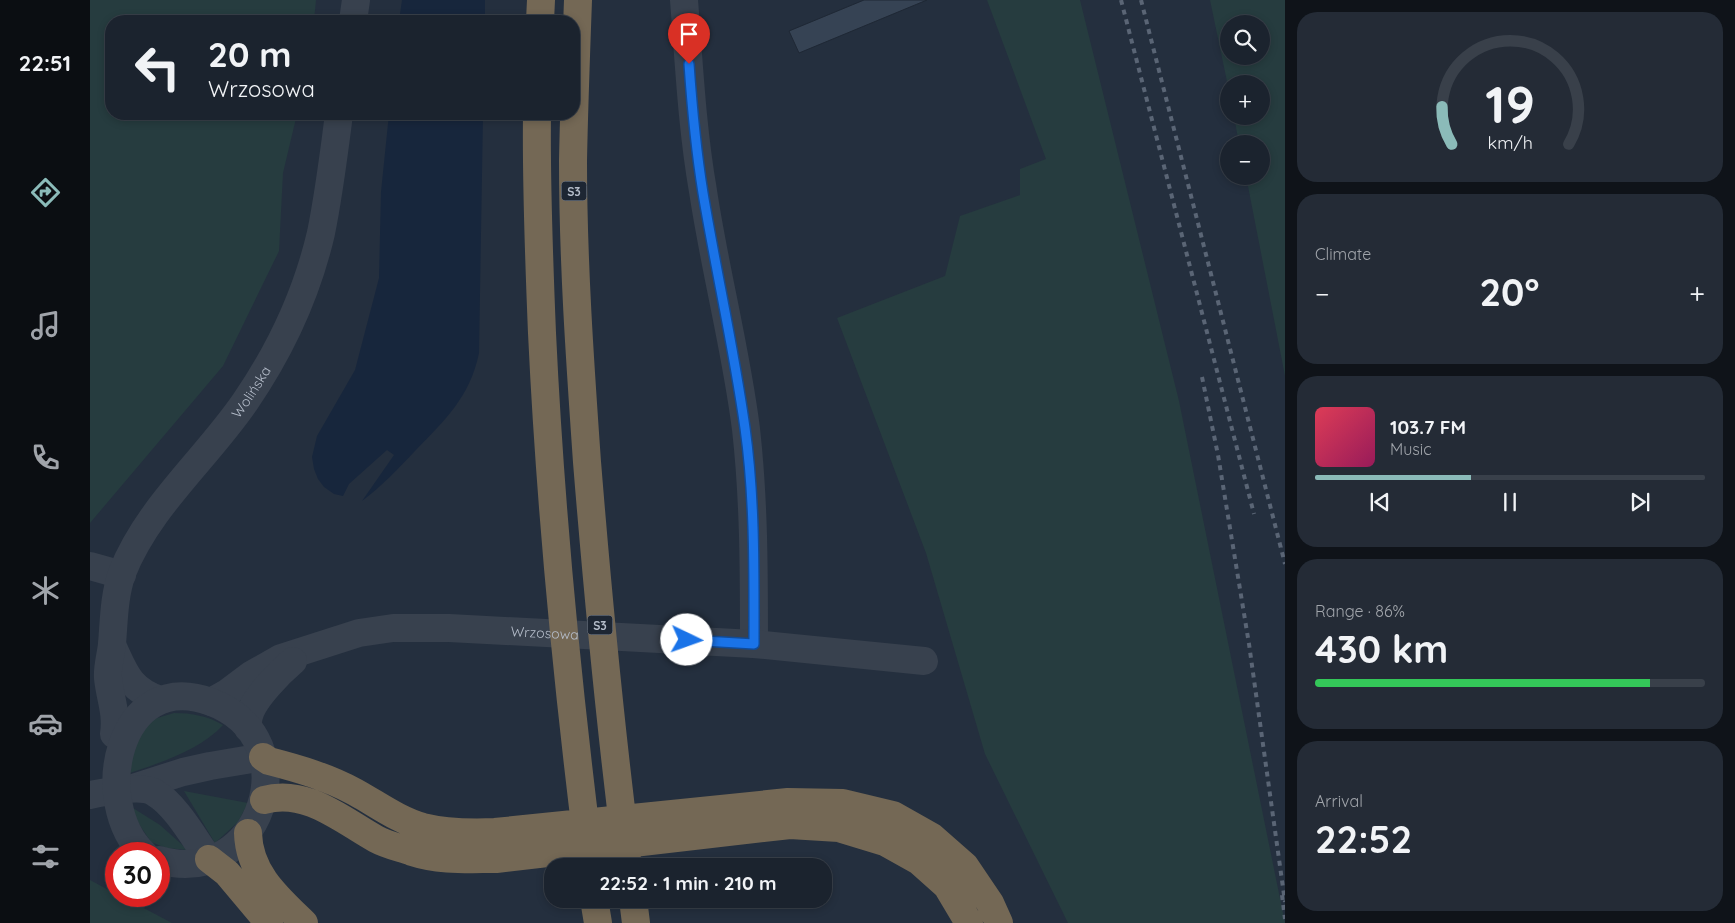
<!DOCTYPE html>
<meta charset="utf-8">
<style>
:root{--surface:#1b232e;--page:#242b36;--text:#f1f3f6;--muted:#a0a4aa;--line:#39404a;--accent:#8bbbb9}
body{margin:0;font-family:Quicksand,sans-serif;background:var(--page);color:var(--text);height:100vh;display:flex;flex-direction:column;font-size:19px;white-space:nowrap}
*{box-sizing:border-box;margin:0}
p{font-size:16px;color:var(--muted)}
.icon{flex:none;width:28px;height:28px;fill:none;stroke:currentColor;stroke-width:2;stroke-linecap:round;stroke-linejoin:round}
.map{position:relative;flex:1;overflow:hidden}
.details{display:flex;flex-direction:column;gap:12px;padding:12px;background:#0f1319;width:450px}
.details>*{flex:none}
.guide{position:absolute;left:15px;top:15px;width:475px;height:105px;border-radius:20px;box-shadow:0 2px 8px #0003,0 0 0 1px var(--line);background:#1b232e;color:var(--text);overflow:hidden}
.fabs{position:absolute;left:1130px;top:15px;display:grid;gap:10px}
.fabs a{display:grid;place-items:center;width:50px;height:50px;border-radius:50%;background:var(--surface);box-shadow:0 2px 8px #0003,0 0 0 1px var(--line);font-size:25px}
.speed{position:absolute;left:15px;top:842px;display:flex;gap:10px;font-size:25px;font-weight:700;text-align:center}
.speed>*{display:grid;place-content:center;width:65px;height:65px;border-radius:50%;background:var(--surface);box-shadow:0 2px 8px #0003,0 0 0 1px var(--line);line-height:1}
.speed .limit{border:8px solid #d22;background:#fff;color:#111}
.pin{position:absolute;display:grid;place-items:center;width:42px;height:42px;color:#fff;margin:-51px -21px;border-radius:50% 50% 50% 0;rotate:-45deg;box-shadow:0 0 5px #0007}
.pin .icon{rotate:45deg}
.me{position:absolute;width:55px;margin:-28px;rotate:93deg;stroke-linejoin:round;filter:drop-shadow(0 0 4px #0008)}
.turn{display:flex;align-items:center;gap:18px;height:105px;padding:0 20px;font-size:22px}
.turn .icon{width:65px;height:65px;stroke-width:2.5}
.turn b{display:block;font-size:35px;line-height:42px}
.big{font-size:38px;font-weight:800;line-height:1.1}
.details .card{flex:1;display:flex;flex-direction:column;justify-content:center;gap:8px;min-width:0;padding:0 18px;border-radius:20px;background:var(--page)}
.details .dial{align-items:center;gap:0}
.dial svg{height:130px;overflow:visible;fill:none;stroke:var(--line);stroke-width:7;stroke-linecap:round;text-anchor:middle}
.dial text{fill:var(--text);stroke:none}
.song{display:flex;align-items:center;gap:15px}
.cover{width:60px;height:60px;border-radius:8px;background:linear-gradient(135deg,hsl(350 70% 55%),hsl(330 70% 35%))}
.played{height:5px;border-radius:2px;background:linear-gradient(90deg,var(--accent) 40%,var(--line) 40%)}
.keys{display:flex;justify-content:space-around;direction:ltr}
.heat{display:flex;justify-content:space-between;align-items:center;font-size:28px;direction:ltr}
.charge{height:8px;border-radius:4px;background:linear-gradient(90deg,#34c759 86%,var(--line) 0)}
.trip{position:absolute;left:454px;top:858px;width:288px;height:50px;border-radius:20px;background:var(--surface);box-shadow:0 2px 8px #0003,0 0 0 1px var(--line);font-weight:800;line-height:50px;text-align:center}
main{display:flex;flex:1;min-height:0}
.tab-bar{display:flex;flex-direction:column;width:90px;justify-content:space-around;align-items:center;background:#0b0e12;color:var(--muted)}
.tab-bar .icon{width:35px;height:35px}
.tab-bar .current{color:var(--accent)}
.tab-bar b{font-size:22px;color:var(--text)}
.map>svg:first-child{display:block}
.green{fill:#263c3f;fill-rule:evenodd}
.water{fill:#17263c}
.building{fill:#364354;stroke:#1f2835}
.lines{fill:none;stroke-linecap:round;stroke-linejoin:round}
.minor{stroke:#38414e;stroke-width:28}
.highway{stroke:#746855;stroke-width:28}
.rail{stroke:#5a6575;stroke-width:4;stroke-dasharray:5 5;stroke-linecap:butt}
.route-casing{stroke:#114b97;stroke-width:12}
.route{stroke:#1a73e8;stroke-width:9}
.labels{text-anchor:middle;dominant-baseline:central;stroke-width:5;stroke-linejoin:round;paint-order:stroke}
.shield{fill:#1d2633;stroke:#878f9c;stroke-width:1}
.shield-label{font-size:12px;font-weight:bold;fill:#b4bcc9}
.street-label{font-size:14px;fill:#b4bcc9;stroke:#1d2633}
</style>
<main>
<nav class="tab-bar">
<b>22:51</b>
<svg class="icon current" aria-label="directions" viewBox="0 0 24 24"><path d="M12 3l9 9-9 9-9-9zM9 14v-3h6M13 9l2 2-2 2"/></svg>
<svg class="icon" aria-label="music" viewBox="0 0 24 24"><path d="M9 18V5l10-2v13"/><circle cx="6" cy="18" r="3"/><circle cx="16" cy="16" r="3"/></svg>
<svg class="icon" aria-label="phone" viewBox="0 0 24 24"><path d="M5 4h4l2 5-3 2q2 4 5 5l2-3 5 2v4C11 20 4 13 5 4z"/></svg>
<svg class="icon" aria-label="climate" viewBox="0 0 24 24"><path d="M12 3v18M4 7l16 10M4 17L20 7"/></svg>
<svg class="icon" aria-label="car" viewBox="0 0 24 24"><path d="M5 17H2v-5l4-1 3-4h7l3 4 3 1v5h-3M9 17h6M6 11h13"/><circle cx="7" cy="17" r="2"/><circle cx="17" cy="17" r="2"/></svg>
<svg class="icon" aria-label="filters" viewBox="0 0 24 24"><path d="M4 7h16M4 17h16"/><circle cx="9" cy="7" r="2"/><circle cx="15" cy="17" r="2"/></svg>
</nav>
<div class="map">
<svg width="1195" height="923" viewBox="0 0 1195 923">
<rect width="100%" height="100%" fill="#242f3e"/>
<path class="green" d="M0,0H226L224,21H21V114H207L193,173L189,251L133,366L0,523Z
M897,0H990L1089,401L1195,923H978L895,754L836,553L747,318L855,276L870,216L930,195V169L956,159Z
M1120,0H1195V376L1156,176H1171V144H1149L1144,116H1171V84H1139V91ZM1139,24H1171V56H1139Z
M84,713C102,713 118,716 133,725C108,753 59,766 25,778L30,754L64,719Z
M94,791L158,803L148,822L125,843Z
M35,803L70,825L98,850L76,848L61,842Z
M0,880L26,894V896H31L82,923H0Z"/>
<path class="water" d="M312,0H395V21H309Z
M299,114H393L389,353C380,397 355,420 325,451C308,469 292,486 272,501L304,455L297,450L259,484L253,496L244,494L234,487L228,479L224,469L222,457L227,436L265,370L289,278L291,192Z"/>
<path class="building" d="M774,0H837L709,53L699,31Z"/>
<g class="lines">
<g class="minor">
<path d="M594,0C599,64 602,128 613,191C625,271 646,349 656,429C664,500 664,572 664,644"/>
<path d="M263,21L266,0"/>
<path d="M0,566L32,575"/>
<path d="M22,645C35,673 39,689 70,700"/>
<path id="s1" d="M121,702L137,693L161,675L191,658L269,633L303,628H359L664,644L834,661"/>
<path d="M158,728C158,724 158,719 159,716C163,699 190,672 203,661"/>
<path id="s2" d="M24,734C27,712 20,698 18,678C17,667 21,655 22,644C24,620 24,596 32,573C58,507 116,459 155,402C190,351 217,293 231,233C239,194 244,153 249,114"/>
<path d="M43,788L93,772L120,766L173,757"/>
<path d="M0,795C15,792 52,784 65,793C86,805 105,840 119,859"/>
<path d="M54,854C0,803 27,667 121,702C221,739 171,890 69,860"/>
</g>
<path class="highway" d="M488,0C486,54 484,108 483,161C483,262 490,362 497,462C508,598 521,732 538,866
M450,21L451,0
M447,114C446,187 449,260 452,333C460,502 476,671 497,840
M173,757L179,761C210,769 237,777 265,792C287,804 308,820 333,827C357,833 380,833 405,832L698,802L753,803L803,815L842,837L875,866L900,903L909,923
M174,800C216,788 252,820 286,839C297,845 311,848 322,852C349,861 378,859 406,859L700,825L749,828L795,842L829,861L857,886L879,923
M158,833C159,873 187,897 214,923
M119,859L137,873L179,923
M504,899L508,923
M543,899L546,923"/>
<path class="rail" d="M1031,0L1164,514
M1051,0C1099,188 1147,376 1195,564
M1112,377L1128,455L1159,644L1195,902
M1192,895L1195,919"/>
</g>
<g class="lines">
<g class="route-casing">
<path id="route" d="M597,640L664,644C664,572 665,499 655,428C644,349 626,271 613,193C606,150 602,107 599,64"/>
</g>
<use href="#route" class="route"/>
</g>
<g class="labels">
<g class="shield">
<rect x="471.5" y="181.5" width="25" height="19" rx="4"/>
<rect x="497.5" y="615.5" width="25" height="19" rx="4"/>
</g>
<g class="shield-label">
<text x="484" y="191">S3</text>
<text x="510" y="625">S3</text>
</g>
<g class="street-label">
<text stroke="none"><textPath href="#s2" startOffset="386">Wolińska</textPath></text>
<text stroke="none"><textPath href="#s1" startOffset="351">Wrzosowa</textPath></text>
</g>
</g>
</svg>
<div class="fabs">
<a><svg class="icon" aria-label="search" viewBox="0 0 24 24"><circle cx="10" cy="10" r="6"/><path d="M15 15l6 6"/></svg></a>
<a>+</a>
<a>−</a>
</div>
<div class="speed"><div class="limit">30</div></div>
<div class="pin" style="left:599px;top:64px;background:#d93025"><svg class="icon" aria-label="arrive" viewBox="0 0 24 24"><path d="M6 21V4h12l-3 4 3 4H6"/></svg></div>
<svg class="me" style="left:597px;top:640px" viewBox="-20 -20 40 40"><circle r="19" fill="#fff"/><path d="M0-13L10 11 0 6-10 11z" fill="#1a73e8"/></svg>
<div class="trip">22:52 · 1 min · 210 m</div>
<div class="guide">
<div class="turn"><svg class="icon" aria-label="left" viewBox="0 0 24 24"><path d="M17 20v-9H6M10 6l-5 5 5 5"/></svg><div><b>20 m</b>Wrzosowa</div></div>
</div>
</div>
<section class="details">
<div class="card dial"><svg viewBox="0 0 100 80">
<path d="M14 69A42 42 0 1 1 86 69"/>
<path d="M14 69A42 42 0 0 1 8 46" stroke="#8bbbb9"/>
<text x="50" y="56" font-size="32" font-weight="700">19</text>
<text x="50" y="72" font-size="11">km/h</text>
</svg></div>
<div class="card"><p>Climate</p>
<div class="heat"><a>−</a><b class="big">20°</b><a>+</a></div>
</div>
<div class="card">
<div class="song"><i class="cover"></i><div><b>103.7 FM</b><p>Music</p></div></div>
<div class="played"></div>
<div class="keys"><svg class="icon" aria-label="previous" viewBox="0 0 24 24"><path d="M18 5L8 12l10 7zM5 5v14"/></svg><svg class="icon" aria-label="pause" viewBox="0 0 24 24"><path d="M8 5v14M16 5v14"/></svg><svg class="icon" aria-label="next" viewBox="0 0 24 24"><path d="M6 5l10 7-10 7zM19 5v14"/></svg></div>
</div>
<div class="card"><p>Range · 86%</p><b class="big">430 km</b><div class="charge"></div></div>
<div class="card"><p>Arrival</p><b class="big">22:52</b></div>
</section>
</main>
